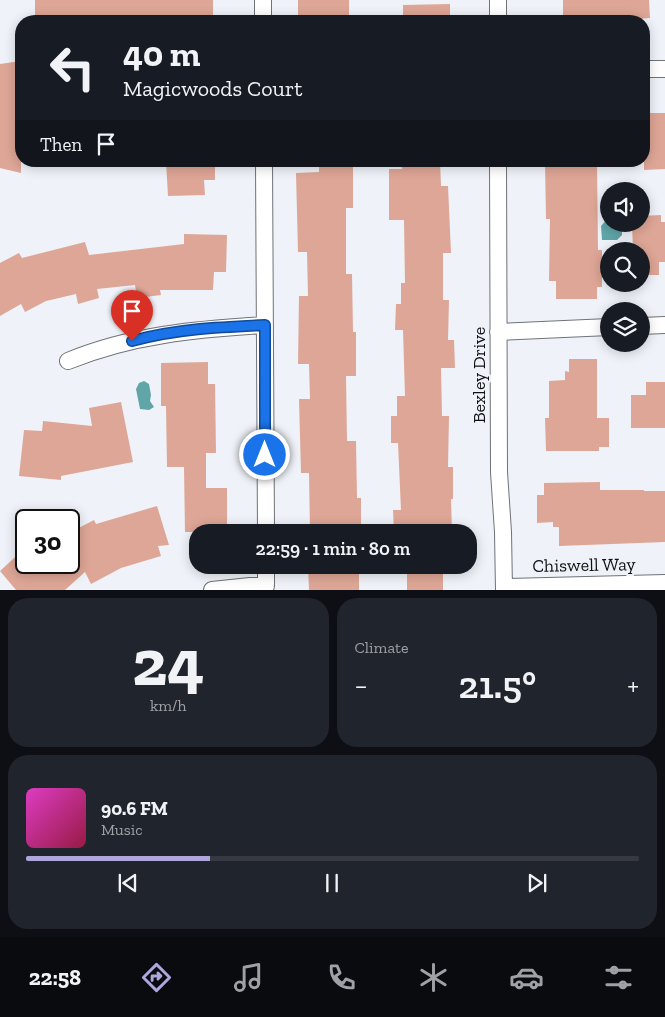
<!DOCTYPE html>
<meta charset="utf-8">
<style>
:root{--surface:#171b24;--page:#20242c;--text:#f1f3f6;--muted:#9ea1a6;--line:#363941;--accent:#b0a6de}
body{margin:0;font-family:"Zilla Slab",serif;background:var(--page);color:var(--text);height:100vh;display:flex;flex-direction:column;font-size:19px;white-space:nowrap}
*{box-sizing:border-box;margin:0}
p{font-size:16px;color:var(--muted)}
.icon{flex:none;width:28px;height:28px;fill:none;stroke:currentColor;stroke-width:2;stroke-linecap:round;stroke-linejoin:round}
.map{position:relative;height:590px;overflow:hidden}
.panel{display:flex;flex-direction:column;gap:8px;padding:8px;background:#0d0f14;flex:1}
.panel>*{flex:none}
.guide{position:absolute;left:15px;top:15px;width:635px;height:152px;border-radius:20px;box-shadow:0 2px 12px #0003;background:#171b24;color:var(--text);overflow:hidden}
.tools{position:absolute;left:600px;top:182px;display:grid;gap:10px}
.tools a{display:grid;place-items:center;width:50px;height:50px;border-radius:50%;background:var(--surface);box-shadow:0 2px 12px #0003;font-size:25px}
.speed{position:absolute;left:15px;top:509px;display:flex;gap:10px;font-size:25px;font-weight:700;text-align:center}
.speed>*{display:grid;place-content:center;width:65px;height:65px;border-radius:50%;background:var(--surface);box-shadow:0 2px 12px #0003;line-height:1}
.speed .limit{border:2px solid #111;border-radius:8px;background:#fff;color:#111}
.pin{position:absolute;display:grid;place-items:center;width:42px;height:42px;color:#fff;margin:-51px -21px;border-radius:50% 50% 50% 0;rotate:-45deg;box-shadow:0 0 5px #0007}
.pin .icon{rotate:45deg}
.me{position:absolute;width:55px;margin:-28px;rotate:0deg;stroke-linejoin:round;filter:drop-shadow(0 0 4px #0008)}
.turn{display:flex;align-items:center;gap:18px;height:105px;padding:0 25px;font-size:22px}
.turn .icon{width:65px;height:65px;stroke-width:2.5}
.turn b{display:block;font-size:35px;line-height:42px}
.then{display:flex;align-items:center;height:48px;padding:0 25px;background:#0003;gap:10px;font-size:19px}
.big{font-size:38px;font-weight:600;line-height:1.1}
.panel .tile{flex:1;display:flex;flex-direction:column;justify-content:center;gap:8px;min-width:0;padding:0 18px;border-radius:20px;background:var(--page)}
.panel .dial{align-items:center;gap:0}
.dial b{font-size:65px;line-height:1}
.song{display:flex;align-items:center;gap:15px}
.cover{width:60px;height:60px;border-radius:8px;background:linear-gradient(135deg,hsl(310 70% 55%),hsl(340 70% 35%))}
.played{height:5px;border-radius:2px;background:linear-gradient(90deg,var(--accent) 30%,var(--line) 30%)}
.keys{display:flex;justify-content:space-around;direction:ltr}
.heat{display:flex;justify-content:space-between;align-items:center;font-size:28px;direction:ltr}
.panel .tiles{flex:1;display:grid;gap:8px;grid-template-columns:1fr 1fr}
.tile:last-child{grid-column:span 2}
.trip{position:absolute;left:189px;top:524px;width:288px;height:50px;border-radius:20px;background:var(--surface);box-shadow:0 2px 12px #0003;font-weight:600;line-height:50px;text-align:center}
.tabs{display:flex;height:80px;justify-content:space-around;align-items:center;background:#090b0e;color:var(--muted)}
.tabs .icon{width:35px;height:35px}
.tabs .current{color:var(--accent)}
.tabs b{font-size:22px;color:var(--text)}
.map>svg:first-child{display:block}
.water{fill:#60a6a8}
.building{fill:#dea696}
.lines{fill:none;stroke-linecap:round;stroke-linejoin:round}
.street-casing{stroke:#6f7277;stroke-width:18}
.street{stroke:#fff;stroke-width:16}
.route-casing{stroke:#114b97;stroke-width:12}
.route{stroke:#1a73e8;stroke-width:9}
.labels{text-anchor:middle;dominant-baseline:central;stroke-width:4.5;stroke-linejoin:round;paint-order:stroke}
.street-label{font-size:18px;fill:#101113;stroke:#eff2f8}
</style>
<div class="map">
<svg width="665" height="590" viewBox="0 0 665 590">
<rect width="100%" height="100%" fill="#eff2f8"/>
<path class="water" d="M609,217V224H622V235L617,240H602L601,226Z
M144,381L149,384L151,395L150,401L154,407L149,410L140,409L136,389L139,383Z"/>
<path class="building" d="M35,0H213V19L35,21Z
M298,0H349V21H298Z
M563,0H649L650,18L637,19L636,21H563Z
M450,4V21H403V5Z
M21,61V173L0,168V64Z
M644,113H665V169L644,170Z
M166,161H215V180H204L205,195L168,196Z
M401,161H440L441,186H448L451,253H443V300H449L448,340H454L455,368H441L442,416H449L448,467H453V499H451L452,532H394L393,510H401L398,443H391V416H397V396H405L403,330H395L396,304H401V283H405L404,220H389V169H402Z
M545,161H597L598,250H602V287H597V299H556V281H549L550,219H546Z
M319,162H353V208H346V274H352L353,332H356V376H346L347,441H356L357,498H361V532H310L309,473H301L299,399H310L309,364H298L299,296H308L307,252H298L296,173L319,172Z
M661,215V222H665V262H659V275H641V251H633L632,224H641V216Z
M184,234L227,235L226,272H214L213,290H160L161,295L137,298L135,285L97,289L99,298L78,304L76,294L46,301L25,312L21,304L0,316V263L19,253L22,258L85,242L89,255L184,244Z
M569,359H597V418H609V447H599V451H546L545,418H549V381L565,380V371L569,372Z
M208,362V384H215L216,453H206V488H227V532H185L184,467H167L166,406H161V363Z
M646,382H665V428H631V395H646Z
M121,402L133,462L61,476V480L19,476L24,430L42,431L43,421L92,426L89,408Z
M600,482V490H644V491H665V542L559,546V527H553V522L537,523V495H544V483Z
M157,506L169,545L158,546L161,556L121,568L91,584L85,572L65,590H16L0,571L26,547V562H69V533L94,520L96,524Z
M308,565H359V590H309Z
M407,565H443V590H407Z"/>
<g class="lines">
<g class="street-casing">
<path id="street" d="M263,0V21
M498,21V0
M644,69H665
M264,161L266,532
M498,161L499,472L503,532L504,590
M641,326L665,325
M498,332L609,327
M68,361C131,335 197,329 265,325
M504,587L665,583
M212,590L250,586H266V565"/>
</g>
<use href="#street" class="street"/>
</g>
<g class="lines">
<g class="route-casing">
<path id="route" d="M132,341C175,329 220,327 265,325V455"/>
</g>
<use href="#route" class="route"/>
</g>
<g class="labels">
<g class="street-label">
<text transform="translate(479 375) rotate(-90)">Bexley Drive</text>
<text transform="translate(584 565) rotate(-1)">Chiswell Way</text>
</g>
</g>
</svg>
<div class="tools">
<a><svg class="icon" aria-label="sound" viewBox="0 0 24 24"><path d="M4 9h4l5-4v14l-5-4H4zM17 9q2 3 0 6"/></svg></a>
<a><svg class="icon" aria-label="search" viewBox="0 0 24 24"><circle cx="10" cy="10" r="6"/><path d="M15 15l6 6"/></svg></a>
<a><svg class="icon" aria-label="layers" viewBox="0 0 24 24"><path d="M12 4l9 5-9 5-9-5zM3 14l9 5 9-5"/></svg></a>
</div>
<div class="speed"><div class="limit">30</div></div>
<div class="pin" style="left:132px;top:341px;background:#d93025"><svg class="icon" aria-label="arrive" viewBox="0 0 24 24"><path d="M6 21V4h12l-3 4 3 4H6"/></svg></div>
<svg class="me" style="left:265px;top:455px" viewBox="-20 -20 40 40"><circle r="17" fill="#1a73e8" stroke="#fff" stroke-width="3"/><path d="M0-11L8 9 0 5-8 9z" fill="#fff"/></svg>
<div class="trip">22:59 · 1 min · 80 m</div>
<div class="guide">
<div class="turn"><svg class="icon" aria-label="left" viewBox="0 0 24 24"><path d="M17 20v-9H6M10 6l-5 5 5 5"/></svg><div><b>40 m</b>Magicwoods Court</div></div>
<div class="then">Then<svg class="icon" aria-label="arrive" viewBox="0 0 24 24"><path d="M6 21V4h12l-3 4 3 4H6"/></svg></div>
</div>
</div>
<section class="panel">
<div class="tiles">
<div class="tile dial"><b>24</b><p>km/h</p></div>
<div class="tile"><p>Climate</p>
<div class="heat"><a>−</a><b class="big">21.5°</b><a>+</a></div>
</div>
<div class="tile">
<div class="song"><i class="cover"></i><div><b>90.6 FM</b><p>Music</p></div></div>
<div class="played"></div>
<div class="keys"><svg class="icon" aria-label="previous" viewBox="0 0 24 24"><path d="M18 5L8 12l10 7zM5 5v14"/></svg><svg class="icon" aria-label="pause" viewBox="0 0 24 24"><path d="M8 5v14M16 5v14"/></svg><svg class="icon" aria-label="next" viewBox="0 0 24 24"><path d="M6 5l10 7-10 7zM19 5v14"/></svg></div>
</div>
</div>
</section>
<nav class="tabs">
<b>22:58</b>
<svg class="icon current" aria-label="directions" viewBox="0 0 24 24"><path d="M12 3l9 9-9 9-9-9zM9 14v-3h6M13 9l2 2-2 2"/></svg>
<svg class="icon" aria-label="music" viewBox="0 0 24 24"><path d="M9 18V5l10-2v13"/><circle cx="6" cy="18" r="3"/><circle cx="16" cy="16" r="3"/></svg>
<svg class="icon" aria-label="phone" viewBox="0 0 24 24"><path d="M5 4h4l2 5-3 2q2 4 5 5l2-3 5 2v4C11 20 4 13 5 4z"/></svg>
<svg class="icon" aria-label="climate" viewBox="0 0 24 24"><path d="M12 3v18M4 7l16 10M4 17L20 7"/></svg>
<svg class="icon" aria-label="car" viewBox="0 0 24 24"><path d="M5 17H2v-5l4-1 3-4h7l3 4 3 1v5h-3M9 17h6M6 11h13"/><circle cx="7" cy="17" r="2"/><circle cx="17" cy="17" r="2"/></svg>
<svg class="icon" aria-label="filters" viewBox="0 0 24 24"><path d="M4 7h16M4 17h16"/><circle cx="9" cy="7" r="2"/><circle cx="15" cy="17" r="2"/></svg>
</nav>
